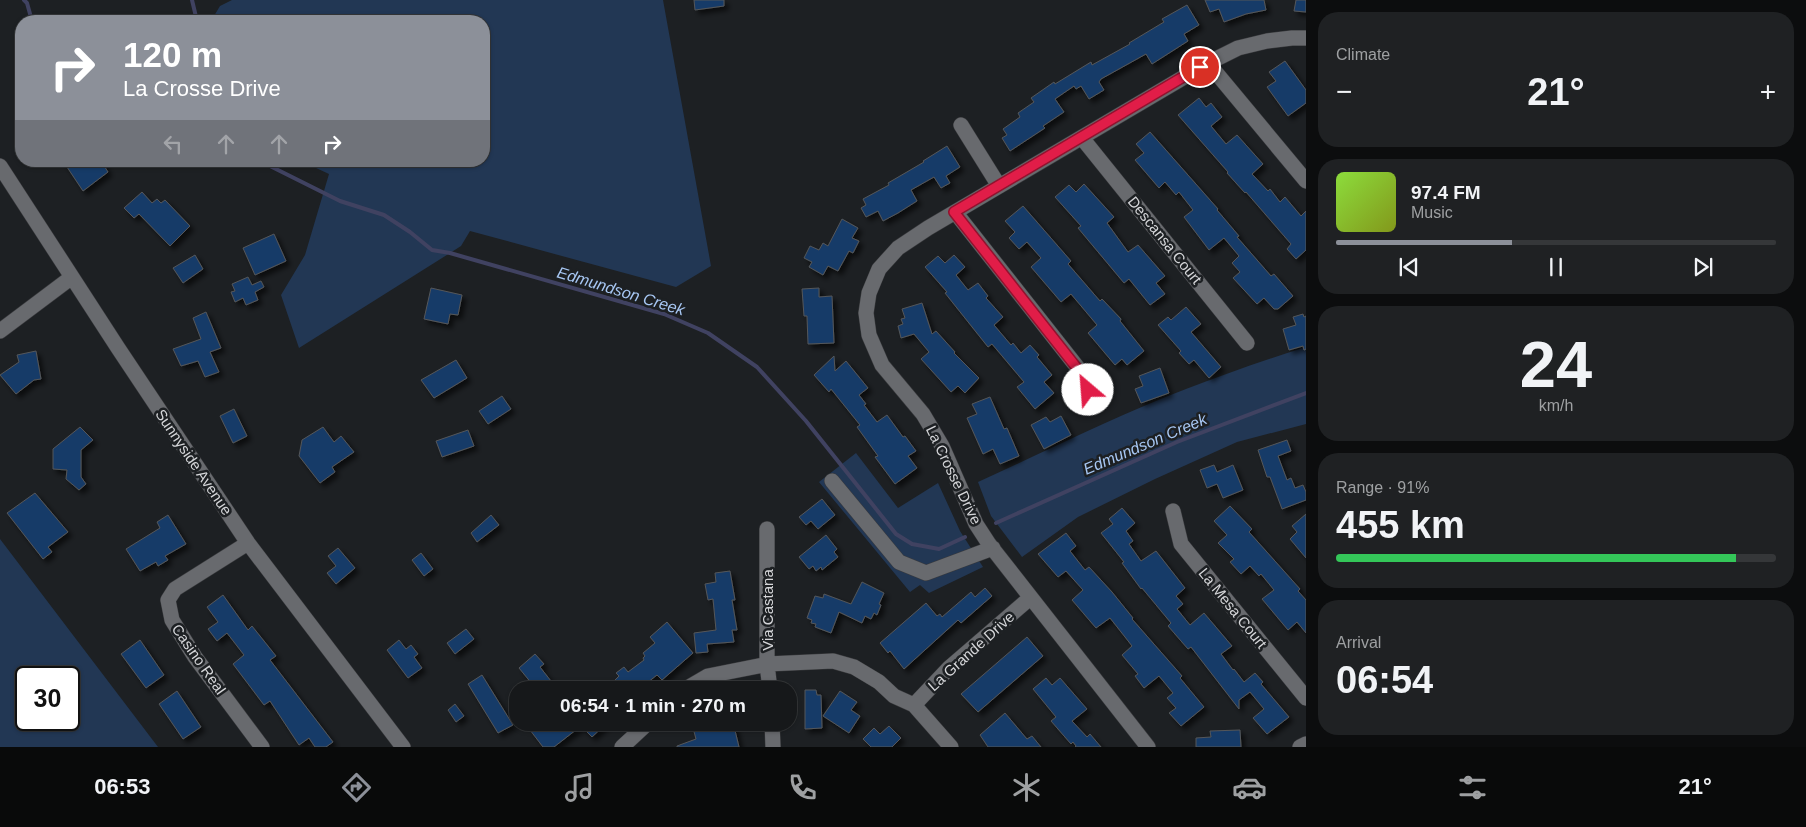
<!DOCTYPE html>
<meta charset="utf-8">
<style>
:root{--surface:#16181a;--page:#1f2123;--text:#f1f3f6;--muted:#9ea0a2;--line:#353739;--accent:#8c9099}
body{margin:0;font-family:Arial,sans-serif;background:var(--page);color:var(--text);height:100vh;display:flex;flex-direction:column;font-size:19px;white-space:nowrap}
*{box-sizing:border-box;margin:0}
p{font-size:16px;color:var(--muted)}
.icon{flex:none;width:28px;height:28px;fill:none;stroke:currentColor;stroke-width:2;stroke-linecap:round;stroke-linejoin:round}
.map{position:relative;flex:1;overflow:hidden}
.sheet{display:flex;flex-direction:column;gap:12px;padding:12px;background:#0c0d0e;width:500px}
.sheet>*{flex:none}
.banner{position:absolute;left:15px;top:15px;width:475px;height:152px;border-radius:20px;box-shadow:0 1px 4px #0004,0 0 0 1px var(--line);background:#8c9099;color:#fff;overflow:hidden}
.speed{position:absolute;left:15px;top:666px;display:flex;gap:10px;font-size:25px;font-weight:700;text-align:center}
.speed>*{display:grid;place-content:center;width:65px;height:65px;border-radius:50%;background:var(--surface);box-shadow:0 1px 4px #0004,0 0 0 1px var(--line);line-height:1}
.speed .limit{border:2px solid #111;border-radius:8px;background:#fff;color:#111}
.pin{position:absolute;display:grid;place-items:center;width:42px;height:42px;color:#fff;margin:-21px;border:2px solid #fff;border-radius:50%;box-shadow:0 1px 5px #0007}
.me{position:absolute;width:55px;margin:-28px;rotate:333deg;stroke-linejoin:round;filter:drop-shadow(0 0 4px #0008)}
.turn{display:flex;align-items:center;gap:18px;height:105px;padding:0 25px;font-size:22px}
.turn .icon{width:65px;height:65px;stroke-width:2.5}
.turn b{display:block;font-size:35px;line-height:42px}
.lanes{display:flex;align-items:center;height:48px;padding:0 25px;background:#0003;justify-content:center;gap:25px;direction:ltr}
.lanes .off{opacity:.35}
.big{font-size:38px;font-weight:700;line-height:1.1}
.sheet .card{flex:1;display:flex;flex-direction:column;justify-content:center;gap:8px;min-width:0;padding:0 18px;border-radius:20px;background:var(--page)}
.sheet .dial{align-items:center;gap:0}
.dial b{font-size:65px;line-height:1}
.song{display:flex;align-items:center;gap:15px}
.cover{width:60px;height:60px;border-radius:8px;background:linear-gradient(135deg,hsl(90 70% 55%),hsl(70 70% 35%))}
.played{height:5px;border-radius:2px;background:linear-gradient(90deg,var(--accent) 40%,var(--line) 40%)}
.keys{display:flex;justify-content:space-around;direction:ltr}
.heat{display:flex;justify-content:space-between;align-items:center;font-size:28px;direction:ltr}
.charge{height:8px;border-radius:4px;background:linear-gradient(90deg,#34c759 91%,var(--line) 0)}
.trip{position:absolute;left:509px;top:681px;width:288px;height:50px;border-radius:20px;background:var(--surface);box-shadow:0 1px 4px #0004,0 0 0 1px var(--line);font-weight:700;line-height:50px;text-align:center}
.tab-bar{display:flex;height:80px;justify-content:space-around;align-items:center;background:#090a0a;color:var(--muted)}
.tab-bar .icon{width:35px;height:35px}
.tab-bar .current{color:var(--accent)}
.tab-bar b{font-size:22px;color:var(--text)}
main{display:flex;flex:1;min-height:0}
.map>svg:first-child{display:block}
.green{fill:#223754;fill-rule:evenodd}
.lines{fill:none;stroke-linecap:round;stroke-linejoin:round}
.stream{stroke:#404261;stroke-width:4}
.building{fill:#193a67;stroke:#54575a;filter:url(#shadow)}
.minor-casing{stroke:#393a3d;stroke-width:16}
.minor{stroke:#686a6e;stroke-width:15}
.route-casing{stroke:#92132f;stroke-width:12}
.route{stroke:#e11d48;stroke-width:9}
.labels{text-anchor:middle;dominant-baseline:central;stroke-width:5;stroke-linejoin:round;paint-order:stroke}
.street-label{font-size:15px;fill:#d5d6d9;stroke:#1d2023}
.water-label{font-size:16px;font-style:italic;fill:#a7c7f3;stroke:#1d2023}
</style>
<main>
<div class="map">
<svg width="1306" height="747" viewBox="0 0 1306 747">
<defs>
<filter id="shadow"><feDropShadow dx="4" dy="4" stdDeviation="2.5" flood-color="#0009"/></filter>
</defs>
<rect width="100%" height="100%" fill="#1d2023"/>
<path class="green" d="M232,0H663L711,266L676,287L470,231L461,246L450,253L299,348L281,295L305,255L329,174L301,161H484V21H211L220,6Z
M1306,347V424L1237,442L1155,479L1078,517L1022,557L991,516L978,482C1020,463 1061,443 1103,424C1169,394 1237,369 1306,347Z
M856,453L898,508L938,483L960,531L983,567L929,593L920,585L910,592L819,482Z
M0,539L158,747H0ZM26,678H69V720H26Z"/>
<g class="lines">
<path class="stream" d="M24,0L27,3L32,21
M192,0L197,21
M260,161L340,201L384,215L410,232L432,250L450,253L664,314L708,333L757,367L806,421L896,534L912,544L939,549L965,537
M996,523L1177,442L1306,393"/>
</g>
<path class="building" d="M694,0H724V6L695,10Z
M1205,0H1264L1266,10L1246,14L1224,22L1219,9L1210,12Z
M1296,0H1306V12L1294,11Z
M1187,5L1199,25L1184,34L1188,41L1152,64L1146,54L1101,79L1099,82L1104,90L1089,99L1081,86L1076,89L1074,86L1055,99L1064,112L1043,126L1045,128L1010,151L1002,138L1007,135L1003,129L1020,117L1018,113L1034,102L1031,98L1054,82L1055,84L1091,62L1092,65L1130,44L1129,43L1164,22L1162,19Z
M1285,61L1306,90V103L1288,116L1267,87L1276,81L1269,72Z
M1199,98L1206,107L1211,103L1222,117L1211,126L1226,144L1237,135L1263,164L1252,174L1268,191L1270,189L1280,202L1285,197L1301,216L1306,211V250L1296,259L1287,249L1291,244L1246,192L1245,193L1227,173L1228,172L1178,115Z
M1150,132L1218,209L1217,210L1239,236L1237,237L1271,276L1274,274L1293,296L1278,309H1274L1264,298L1257,304L1233,278L1240,272L1232,263L1239,256L1224,238L1209,250L1184,217L1193,210L1179,192L1176,195L1165,182L1159,188L1135,160L1144,153L1136,144Z
M947,146L960,167L946,176L950,183L941,188L934,177L911,190L917,201L898,213L883,221L878,211L866,217L861,208L866,205L863,199L889,185L888,183L924,162L923,161Z
M63,161H101L108,172L83,191Z
M1084,184L1114,217L1107,223L1128,252L1138,245L1165,276L1156,283L1165,294L1150,305L1129,279L1124,283L1078,228L1081,226L1055,197L1069,185L1076,192Z
M142,192L152,203L157,199L161,203L165,200L190,226L170,246L139,214L134,218L124,208Z
M1023,206L1071,261L1068,264L1100,301L1102,299L1121,319L1120,321L1144,351L1127,365L1122,359L1115,365L1088,333L1097,325L1071,294L1061,302L1031,267L1041,258L1027,242L1019,249L1009,238L1015,232L1005,221Z
M842,219L858,228L852,238L859,241L853,253L849,251L838,271L828,266L823,275L809,267L812,262L804,258L810,246L819,250L823,243L828,246Z
M274,234L286,261L255,275L243,248Z
M195,255L203,269L183,283L173,268Z
M954,255L965,267L956,275L968,290L978,283L988,296L986,298L1003,317L994,325L1011,345L1013,343L1021,353L1030,345L1039,355L1037,357L1052,375L1044,382L1054,393L1035,409L1017,387L1024,382L992,344L988,347L945,293L947,292L925,267L938,256L945,263Z
M248,277L252,285L261,281L264,287L255,292L258,300L246,305L243,298L235,302L231,292L235,291L232,284Z
M431,288L462,295L458,315L450,314L448,324L424,319Z
M819,288V297L832,296L834,343L808,344L807,316H804L802,289Z
M922,303L932,334L936,331L955,352L954,353L979,378L965,393L958,386L951,392L921,359L929,352L914,334L901,338L898,326L903,324L901,319L905,318L902,309Z
M1186,307L1201,324L1191,332L1221,367L1209,378L1194,360L1189,364L1179,353L1181,351L1158,325L1168,317L1171,320Z
M206,312L221,348L210,352L219,372L205,377L198,361L181,366L173,349L201,339L193,318Z
M1303,314L1304,317L1306,316V349L1304,350L1303,346L1289,350L1283,329L1296,325L1293,317Z
M36,351L41,379L34,380L16,394L0,375L19,362L17,355Z
M834,356L835,371L846,361L868,388L859,395L866,404L864,405L877,422L887,415L903,437L905,436L916,451L908,456L917,468L895,484L875,457L878,456L857,427L860,425L831,389L829,392L814,375Z
M456,360L467,378L434,398L421,380Z
M1160,368L1169,393L1141,403L1135,389L1143,386L1139,376Z
M502,396L511,409L488,424L479,411Z
M990,397L1004,429L1007,428L1019,456L1000,464L993,449L983,454L967,418L977,414L972,404Z
M234,409L247,436L233,443L220,416Z
M1061,416L1071,435L1044,449L1031,425L1046,417L1050,422Z
M80,427L93,440L81,450V477L86,484L79,490L66,479L67,470L53,469V449Z
M323,427L334,442L341,436L354,452L332,467L335,472L320,483L299,456L302,440Z
M468,430L474,446L442,457L436,441Z
M1287,440L1291,451L1278,456L1287,480L1291,478L1295,488L1303,485L1306,492V500L1282,509L1270,477H1267L1258,450Z
M1214,465L1217,472L1233,465L1243,490L1223,498L1217,484L1207,488L1200,470Z
M35,493L68,532L48,547L52,552L43,559L7,513Z
M822,499L835,515L818,529L811,521L806,525L799,517Z
M1230,506L1252,529L1249,532L1300,589L1298,591L1306,600V633L1297,622L1288,630L1262,599L1274,590L1261,574L1259,576L1250,566L1241,574L1230,562L1234,559L1218,543L1227,535L1214,521Z
M1122,508L1135,523L1126,531L1133,541L1129,544L1141,561L1156,551L1185,588L1176,596L1183,604L1177,609L1190,625L1204,613L1232,646L1221,654L1233,670L1234,669L1244,682L1255,673L1263,682L1261,684L1289,717L1267,734L1253,718L1264,709L1250,692L1239,700V709L1191,647L1188,649L1168,626L1171,623L1142,588L1141,589L1122,563L1124,562L1101,533L1113,524L1109,519Z
M1306,514V558L1290,539L1297,532L1292,526Z
M168,515L186,544L165,556L168,560L158,566L156,562L140,571L126,549L160,528L157,522Z
M491,515L499,525L477,542L471,533Z
M1066,533L1076,546L1070,551L1085,570L1089,567L1112,592L1133,618L1132,619L1182,676L1180,678L1204,707L1181,726L1169,713L1176,708L1167,698L1173,693L1159,676L1144,688L1135,676L1138,674L1122,655L1132,646L1125,637L1110,618L1096,628L1072,600L1083,590L1066,571L1058,577L1038,554Z
M826,535L837,549L834,552L838,557L822,570L821,567L816,571L813,566L809,569L799,557Z
M338,548L355,568L336,584L327,573L336,566L328,556Z
M421,553L433,569L424,576L412,560Z
M730,571L735,600H732L737,630H732L734,642L707,644L708,652L696,653L694,633L716,630L713,599L708,600L705,584L716,582L715,573Z
M862,582L884,593L879,604L881,605L877,615L874,613L871,619L865,616L862,623L839,612L831,633L815,627L816,624L811,623L812,620L807,618L815,596L823,598L824,594L851,604Z
M985,588L992,596L961,623L958,620L904,669L890,651L888,653L880,643L926,603L937,616L940,614L942,617L971,592L975,597Z
M223,595L248,630L252,626L276,656L270,660L333,742L326,747H315L309,738L299,745L270,701L264,705L233,664L244,655L227,633L217,641L208,629L218,622L207,607Z
M667,622L693,653L662,680L657,675L638,690H621L614,681L619,676L616,673L624,667L628,672L644,660L643,658L645,656L643,653L655,643L650,637Z
M466,629L474,639L455,654L447,643Z
M1027,637L1043,656L978,712L961,694Z
M140,640L164,675L146,688L121,654Z
M399,640L406,649L411,645L418,654L414,657L422,668L408,678L387,650Z
M535,654L544,664L540,667L558,690H537L519,668Z
M482,675L513,725L498,733L468,684Z
M1046,678L1052,685L1060,678L1087,709L1072,721L1087,737L1090,734L1101,747H1075L1076,746L1073,742L1071,744L1051,721L1056,717L1033,689Z
M805,690H816L817,695H821L822,728L805,729Z
M177,691L201,727L183,739L159,704Z
M840,691L857,702L851,710L860,716L849,733L823,716Z
M455,704L464,716L456,722L448,710Z
M1005,713L1027,739L1032,736L1041,747H988L980,735Z
M540,722H608L592,737L581,726L554,747H543L530,730Z
M699,722H733L739,747H677V746L696,739L692,724Z
M889,726L901,738L892,747H871L863,739L874,728L880,734Z
M1240,730L1241,747H1196V738L1211,737L1210,731Z"/>
<g class="lines">
<g class="minor-casing">
<path id="minor" d="M1208,63L1306,181
M961,125L999,186
M1082,138L1247,343
M0,166L118,348L248,543L403,747
M955,212L1085,377L1093,402
M0,331L72,277
M832,481L899,562L926,573L993,548
M1173,511L1181,544L1306,698
M767,529V664L770,690
M248,543L175,589L168,600L172,620L195,657L262,747
M767,664L833,661L854,667L879,682L894,696L914,705L951,747
M684,690L708,676L768,664
M914,705L949,668L1030,598
M772,722L773,747
M622,747L649,722
M1148,747L989,544L976,524L942,446L923,414L882,365L869,335L866,313L869,293L879,269L898,248L928,228L1208,63L1238,48L1267,41L1292,38H1306
M1300,747L1306,744"/>
</g>
<use href="#minor" class="minor"/>
</g>
<g class="lines">
<g class="route-casing">
<path id="route" d="M1088,390L1084,377L954,212L1200,67"/>
</g>
<use href="#route" class="route"/>
</g>
<g class="labels">
<g class="street-label">
<text transform="translate(1165 240) rotate(51)">Descansa Court</text>
<text transform="translate(194 462) rotate(56)">Sunnyside Avenue</text>
<text transform="translate(954 475) rotate(64)">La Crosse Drive</text>
<text transform="translate(1233 608) rotate(51)">La Mesa Court</text>
<text transform="translate(767 610) rotate(-90)">Via Castana</text>
<text transform="translate(971 651) rotate(-42)">La Grande Drive</text>
<text transform="translate(199 659) rotate(55)">Casino Real</text>
</g>
<g class="water-label">
<text transform="translate(621 291) rotate(17)">Edmundson Creek</text>
<text transform="translate(1145 444) rotate(-23)">Edmundson Creek</text>
</g>
</g>
</svg>
<div class="speed"><div class="limit">30</div></div>
<div class="pin" style="left:1200px;top:67px;background:#d93025"><svg class="icon" aria-label="arrive" viewBox="0 0 24 24"><path d="M6 21V4h12l-3 4 3 4H6"/></svg></div>
<svg class="me" style="left:1088px;top:390px" viewBox="-20 -20 40 40"><circle r="19" fill="#fff"/><path d="M0-13L10 11 0 6-10 11z" fill="#e11d48"/></svg>
<div class="trip">06:54 · 1 min · 270 m</div>
<div class="banner">
<div class="turn"><svg class="icon" aria-label="right" viewBox="0 0 24 24"><path d="M7 20v-9h11M14 6l5 5-5 5"/></svg><div><b>120 m</b>La Crosse Drive</div></div>
<div class="lanes"><svg class="icon off" aria-label="left" viewBox="0 0 24 24"><path d="M17 20v-9H6M10 6l-5 5 5 5"/></svg><svg class="icon off" aria-label="ahead" viewBox="0 0 24 24"><path d="M12 20V5M6 11l6-6 6 6"/></svg><svg class="icon off" aria-label="ahead" viewBox="0 0 24 24"><path d="M12 20V5M6 11l6-6 6 6"/></svg><svg class="icon" aria-label="right" viewBox="0 0 24 24"><path d="M7 20v-9h11M14 6l5 5-5 5"/></svg></div>
</div>
</div>
<section class="sheet">
<div class="card"><p>Climate</p>
<div class="heat"><a>−</a><b class="big">21°</b><a>+</a></div>
</div>
<div class="card">
<div class="song"><i class="cover"></i><div><b>97.4 FM</b><p>Music</p></div></div>
<div class="played"></div>
<div class="keys"><svg class="icon" aria-label="previous" viewBox="0 0 24 24"><path d="M18 5L8 12l10 7zM5 5v14"/></svg><svg class="icon" aria-label="pause" viewBox="0 0 24 24"><path d="M8 5v14M16 5v14"/></svg><svg class="icon" aria-label="next" viewBox="0 0 24 24"><path d="M6 5l10 7-10 7zM19 5v14"/></svg></div>
</div>
<div class="card dial"><b>24</b><p>km/h</p></div>
<div class="card"><p>Range · 91%</p><b class="big">455 km</b><div class="charge"></div></div>
<div class="card"><p>Arrival</p><b class="big">06:54</b></div>
</section>
</main>
<nav class="tab-bar">
<b>06:53</b>
<svg class="icon current" aria-label="directions" viewBox="0 0 24 24"><path d="M12 3l9 9-9 9-9-9zM9 14v-3h6M13 9l2 2-2 2"/></svg>
<svg class="icon" aria-label="music" viewBox="0 0 24 24"><path d="M9 18V5l10-2v13"/><circle cx="6" cy="18" r="3"/><circle cx="16" cy="16" r="3"/></svg>
<svg class="icon" aria-label="phone" viewBox="0 0 24 24"><path d="M5 4h4l2 5-3 2q2 4 5 5l2-3 5 2v4C11 20 4 13 5 4z"/></svg>
<svg class="icon" aria-label="climate" viewBox="0 0 24 24"><path d="M12 3v18M4 7l16 10M4 17L20 7"/></svg>
<svg class="icon" aria-label="car" viewBox="0 0 24 24"><path d="M5 17H2v-5l4-1 3-4h7l3 4 3 1v5h-3M9 17h6M6 11h13"/><circle cx="7" cy="17" r="2"/><circle cx="17" cy="17" r="2"/></svg>
<svg class="icon" aria-label="filters" viewBox="0 0 24 24"><path d="M4 7h16M4 17h16"/><circle cx="9" cy="7" r="2"/><circle cx="15" cy="17" r="2"/></svg>
<b>21°</b>
</nav>
